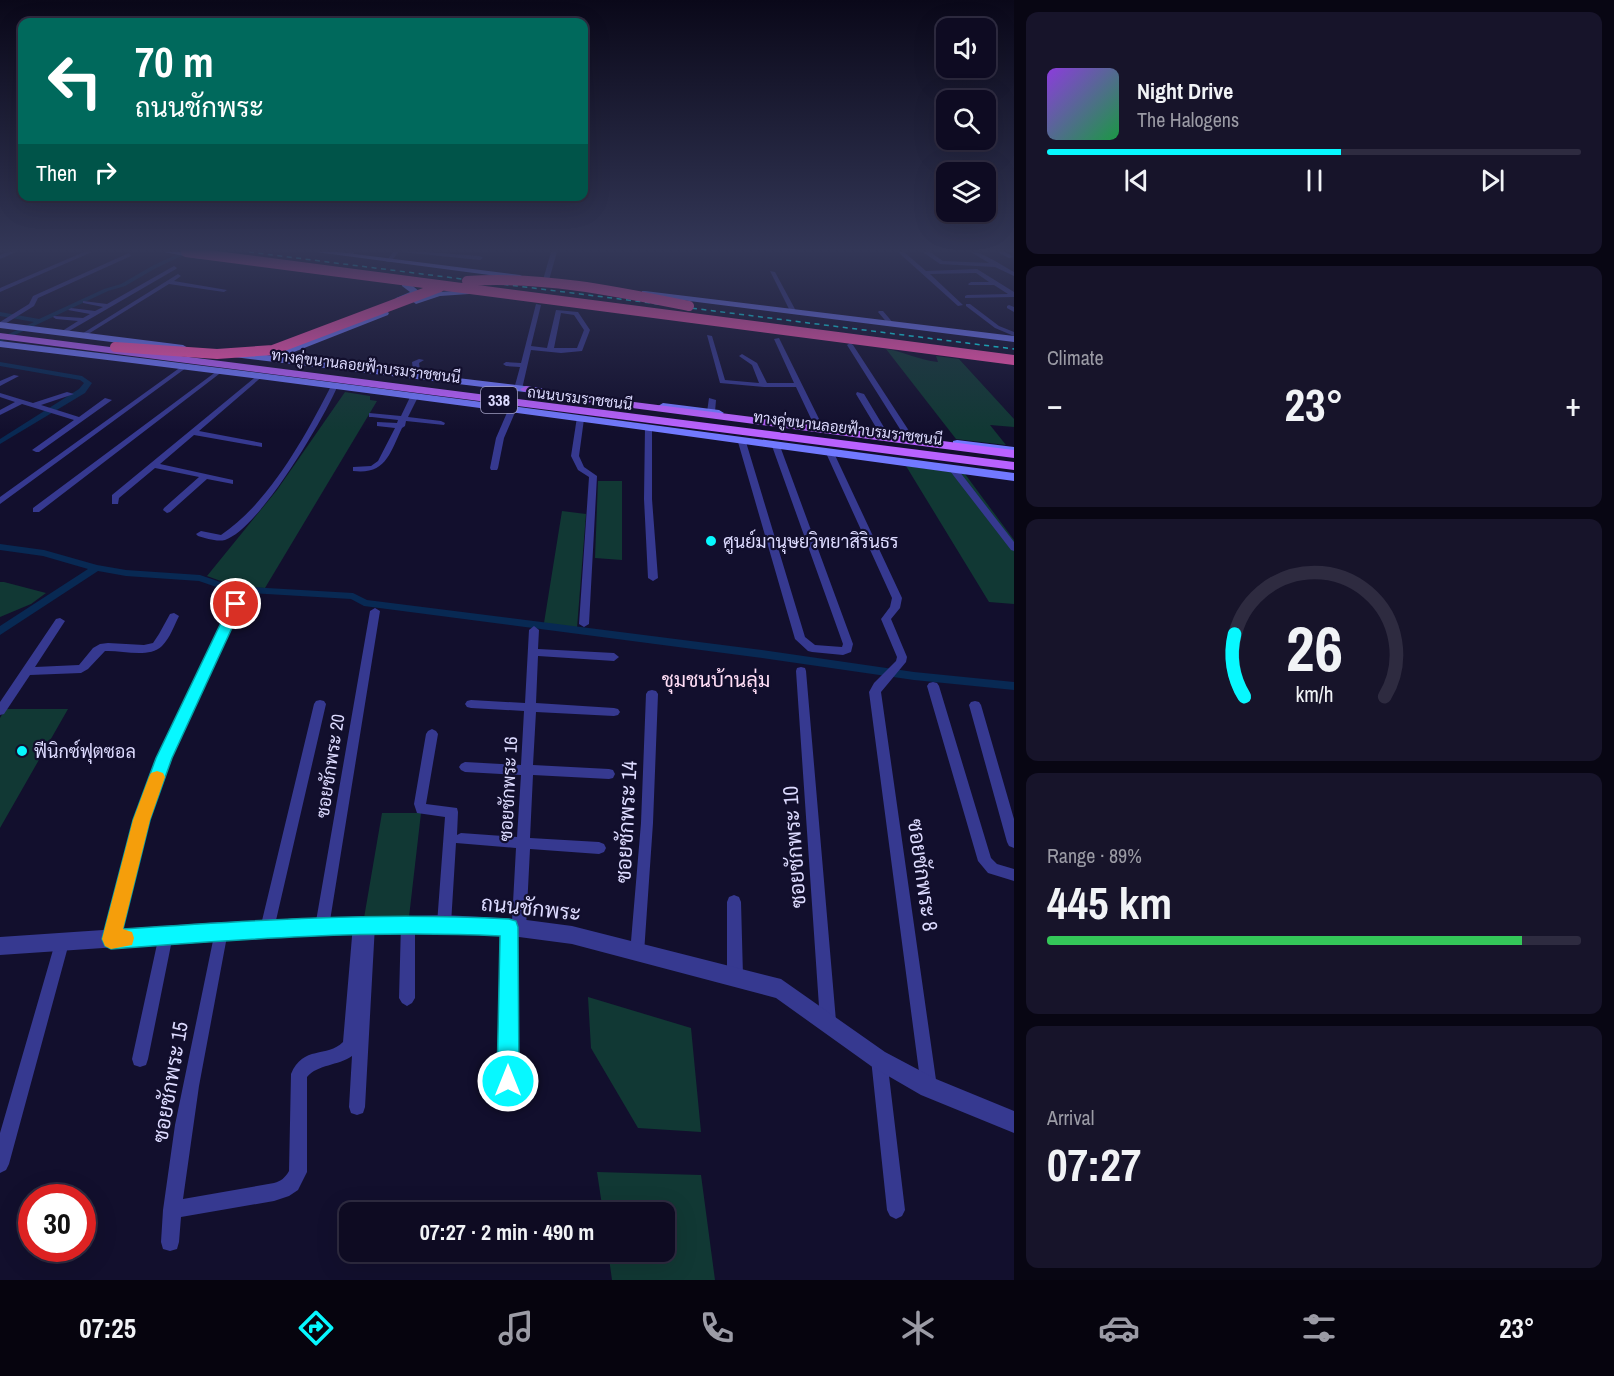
<!DOCTYPE html>
<meta charset="utf-8">
<style>
:root{--surface:#0e0b22;--page:#17142a;--text:#f1f3f6;--muted:#9b9ba5;--line:#2e2b40;--accent:#07f8ff}
body{margin:0;font-family:"Archivo Narrow",Sarabun,sans-serif;background:var(--page);color:var(--text);height:100vh;display:flex;flex-direction:column;font-size:22px;white-space:nowrap}
*{box-sizing:border-box;margin:0}
p{font-size:20px;color:var(--muted)}
.icon{flex:none;width:33px;height:33px;fill:none;stroke:currentColor;stroke-width:2;stroke-linecap:round;stroke-linejoin:round}
.map{position:relative;flex:1;overflow:hidden}
.side{display:flex;flex-direction:column;gap:12px;padding:12px;background:#080613;width:600px}
.side>*{flex:none}
.top-card{position:absolute;left:18px;top:18px;width:570px;height:183px;border-radius:12px;box-shadow:0 6px 24px #0002,0 0 0 2px var(--line);background:#00695c;color:#fff;overflow:hidden}
.controls{position:absolute;left:936px;top:18px;display:grid;gap:12px}
.controls a{display:grid;place-items:center;width:60px;height:60px;border-radius:12px;background:var(--surface);box-shadow:0 6px 24px #0002,0 0 0 2px var(--line);font-size:30px}
.speed{position:absolute;left:18px;top:1184px;display:flex;gap:12px;font-size:30px;font-weight:700;text-align:center}
.speed>*{display:grid;place-content:center;width:78px;height:78px;border-radius:50%;background:var(--surface);box-shadow:0 6px 24px #0002,0 0 0 2px var(--line);line-height:1}
.speed .limit{border:9px solid #d22;background:#fff;color:#111}
.pin{position:absolute;display:grid;place-items:center;width:51px;height:51px;color:#fff;margin:-26px;border:3px solid #fff;border-radius:50%;box-shadow:0 2px 6px #0007}
.me{position:absolute;width:66px;margin:-33px;rotate:0deg;stroke-linejoin:round;filter:drop-shadow(0 0 4px #0008)}
.turn{display:flex;align-items:center;gap:21px;height:126px;padding:0 18px;font-size:27px}
.turn .icon{width:78px;height:78px;stroke-width:2.5}
.turn b{display:block;font-size:42px;line-height:51px}
.then{display:flex;align-items:center;height:57px;padding:0 18px;background:#0003;gap:12px;font-size:22px}
.big{font-size:45px;font-weight:800;line-height:1.1}
.side .widget{flex:1;display:flex;flex-direction:column;justify-content:center;gap:9px;min-width:0;padding:0 21px;border-radius:12px;background:var(--page)}
.side .dial{align-items:center;gap:0}
.dial svg{height:156px;overflow:visible;fill:none;stroke:var(--line);stroke-width:7;stroke-linecap:round;text-anchor:middle}
.dial text{fill:var(--text);stroke:none}
.song{display:flex;align-items:center;gap:18px}
.cover{width:72px;height:72px;border-radius:9px;background:linear-gradient(135deg,hsl(270 70% 55%),hsl(140 70% 35%))}
.played{height:6px;border-radius:3px;background:linear-gradient(90deg,var(--accent) 55%,var(--line) 55%)}
.keys{display:flex;justify-content:space-around;direction:ltr}
.heat{display:flex;justify-content:space-between;align-items:center;font-size:33px;direction:ltr}
.charge{height:9px;border-radius:4px;background:linear-gradient(90deg,#34c759 89%,var(--line) 0)}
.trip{position:absolute;left:339px;top:1202px;width:336px;height:60px;border-radius:12px;background:var(--surface);box-shadow:0 6px 24px #0002,0 0 0 2px var(--line);font-weight:800;line-height:60px;text-align:center}
.tab-bar{display:flex;height:96px;justify-content:space-around;align-items:center;background:#06040e;color:var(--muted)}
.tab-bar .icon{width:42px;height:42px}
.tab-bar .active{color:var(--accent)}
.tab-bar b{font-size:27px;color:var(--text)}
main{display:flex;flex:1;min-height:0}
.map>svg:first-child{display:block}
.green{fill:#113834}
.lines{fill:none;stroke-linecap:round;stroke-linejoin:round}
.canal{fill:#082953;fill-rule:evenodd}
.minor{fill:#363990;fill-rule:evenodd}
.tertiary{fill:#363990;fill-rule:evenodd}
.secondary{fill:#7279ff;fill-rule:evenodd}
.primary{fill:#b962ff;fill-rule:evenodd}
.rail{stroke:#07f8ff;stroke-width:1.5;stroke-dasharray:5 4.5;stroke-linecap:butt}
.motorway-bridge{stroke:#ff56b3;stroke-width:10}
.route{fill:#07f8ff;stroke:#05a1a6;stroke-width:1.5}
.slow{fill:#f59e0b}
.poi-dot{fill:#07f8ff;stroke:#120f2d;stroke-width:2}
.labels{text-anchor:middle;dominant-baseline:central;stroke-width:4.5;stroke-linejoin:round;paint-order:stroke}
.far-street-label{font-size:15px;fill:#dddbff;stroke:#120f2d}
.shield{fill:#120f2d;stroke:#a09ec0;stroke-width:1.5}
.shield-label{font-size:16px;font-weight:bold;fill:#dddbff}
.poi-label{font-size:18px;fill:#dddbff;stroke:#120f2d;text-anchor:start}
.street-label{font-size:18px;fill:#dddbff;stroke:#120f2d}
.neighbourhood-label{font-size:20px;fill:#ffddf5;stroke:#120f2d}
.near-street-label{font-size:21px;fill:#dddbff;stroke:#120f2d}
</style>
<main>
<div class="map">
<svg width="1014" height="1280" viewBox="0 0 1014 1280">
<rect width="100%" height="100%" fill="#120f2d"/>
<path class="green" d="M886,349C906,352 918,360 938,362L936,356L959,359L1014,419V427L990,425L1006,445L956,439Z
M345,392L370,396V400L377,401L265,588L237,587L207,576L277,490Z
M906,466L965,474L1014,540V604L989,602Z
M598,481H622V560L595,558Z
M562,511L586,514L577,628L544,623Z
M0,582H4L46,593L31,604L0,617Z
M5,709H68L0,828V718Z
M382,813H421L409,917L364,918Z
M588,997L691,1028L701,1132L638,1128L591,1048Z
M597,1172L701,1175L715,1280H612L608,1251H664V1212H603Z"/>
<g class="lines">
<path class="canal" d="M182,252H190L156,268L125,286L108,291L0,342V338L34,322L0,316V312L39,319L104,289L121,284L152,266Z
M0,362L82,376L92,383L85,393L0,444V439L79,389L84,383L80,380L0,366Z
M0,544L44,550L97,565L126,570L200,575L232,586L353,593L367,600L762,650L914,672L1014,682V690L914,680L762,658L364,606L351,599L231,592L199,581L126,576L98,571L0,635V626L88,569L43,556L0,550Z"/>
<path class="minor" d="M8,252H16L0,259V255Z
M84,252H92L0,292V288Z
M348,252H354V253L351,255Z
M393,252H399L390,262H386Z
M401,252H426L480,256L483,258L480,260Z
M551,252H557L549,280L546,282L543,280Z
M898,252H904L926,271L977,269L1014,292V297L965,298V296L967,295L1008,294L994,285H969L968,284L971,282H989L976,273L930,274L963,305L958,306Z
M923,252H930L943,261L989,263L971,252C984,252 1002,266 1014,272V276L995,267L940,264Z
M997,252H1005L1014,257L1009,258Z
M129,253L131,256L38,298L34,306L0,327V322L29,304L33,296Z
M174,266L177,268L176,269L64,334L59,333L78,321L56,319L53,317L54,316L83,318L90,314L68,310L71,308L95,311L103,307L83,303V301L107,304Z
M770,271L775,272L796,311L795,312L790,311Z
M178,274L181,276L174,281L227,290L224,292L169,284L85,336L80,335Z
M536,304L541,305L531,346L547,348L556,310L578,312L590,330L582,351L561,353L531,350L522,389L518,391L514,389L520,367L506,366L503,364L506,362L521,363ZM561,313L574,315L584,330L577,348H554Z
M966,304H970L999,326L1014,332V336L995,328L966,306Z
M1009,305L1014,307V312L1007,308V306Z
M879,311H883L894,324L893,325H889L878,312Z
M707,335L712,336L725,380L759,383L752,365L739,356L742,354L757,363L767,383H794L774,339L779,338L822,425L821,427L814,425L796,387H764L720,383Z
M850,343L853,345L913,437L912,439H906L905,437L847,345Z
M419,359L424,360L419,363L420,370L413,377H409L408,376L413,370L412,362Z
M185,364L190,365L0,504V497Z
M221,368L224,370L223,371L39,512H33V508Z
M259,374L264,375L199,431L262,443V447L194,435L160,464L233,480V484L207,479L170,512L167,513L163,510L164,508L199,477L155,468L119,498L118,504H112V495Z
M14,375L19,376L0,386V381Z
M332,384L338,385C324,419 259,529 225,540C216,542 206,538 198,536L196,534L201,531L221,535C270,502 306,435 332,384Z
M67,392L74,394L41,405L79,417L105,398L112,400L39,452H36L32,450L74,420L22,404L0,415V410L15,402L0,397V393L33,403Z
M857,392L864,394L888,434L887,436H881L880,434L856,394Z
M411,395L418,397L408,417L441,421L445,423L444,425L406,421L405,426L402,428C390,453 386,475 353,471V467L371,466L378,461L395,428L377,426V422L397,423L398,420L372,417H369V413L401,416Z
M709,398L716,400L715,412L711,414L707,412Z
M509,408L516,410L504,438L498,468L497,470H491L490,468L496,438Z
M577,417L584,419L579,456L584,467L597,476L589,624L584,627L579,624L589,477L578,470L571,456Z
M645,427L652,429V499L658,578L653,581L648,578L644,499Z
M739,440H742L746,442L805,637L815,645L842,647L843,644L772,446L776,444L780,446L853,644L851,652L843,655L812,652L808,651L795,639L738,442Z
M827,451H830L834,453L902,598L900,608L891,619L907,657L906,662L881,692L937,1087L935,1093L929,1095L923,1093L921,1087L869,692L874,683L896,661L897,657L881,619L890,607L892,598L826,453Z
M950,467H956L1014,542V551L1011,550L950,471Z
M236,601L241,604L170,758L147,820L118,939L116,944L111,946L106,944L104,939L135,820L158,758L231,604Z
M375,608L380,611L329,927L327,932L322,934L317,932L315,927L370,611Z
M174,613L179,616C174,626 170,638 162,646C148,659 122,650 105,651L88,669L81,673L30,675L4,714L0,715V702L56,619L60,618L65,621L35,667L79,665L93,648L100,644L108,643L144,645L153,643L159,634L170,614Z
M534,626L539,630L538,649L614,653L619,657L614,661L538,656L536,703L614,708L618,709L620,712L618,715L614,716L536,712L533,765L609,769L613,770L615,774L613,778L609,779L533,775L530,838L599,842L604,844L606,848L604,852L599,854L530,849L526,928L524,933L519,935L516,934V1103L514,1109L508,1111L502,1109L500,1103L502,927L504,922L509,920L512,921L516,848L456,843L451,924L449,929L444,931L439,929L437,924L445,817L417,813L414,804L426,734L428,731L432,729L436,731L438,734L426,804L457,808L458,812L457,835L461,833L517,837L521,775L465,772L461,770L459,767L461,764L465,762L521,765L524,711L471,708L467,707L465,704L467,701L471,700L525,703L529,630Z
M801,667L805,668L806,671L836,1021L834,1027L828,1029L822,1027L820,1021L796,671L797,668Z
M933,682L937,683L939,686L991,858L997,864L1014,869V881L988,873L978,861L927,686L929,683Z
M652,690L656,691L658,694L653,823L644,953L642,958L637,960L632,958L630,953L641,823L646,694L648,691Z
M320,700L324,701L326,704L274,929L272,934L267,936L262,934L260,929L314,704L316,701Z
M975,701L979,702L981,705L1014,819V848L1009,846L1007,842L969,705L971,702Z
M734,895L739,897L741,902L743,976L740,981L735,983L730,981L727,976V902L729,897Z
M408,917L413,919L415,924V998L412,1003L407,1006L402,1003L399,998L401,924L403,919Z
M360,918L373,920L375,925L365,1107L363,1113L357,1115L351,1113L349,1107L352,1056C338,1066 318,1064 307,1077V1172L298,1190L289,1196L274,1201L181,1217L179,1242L177,1249L170,1251L163,1249L161,1242L163,1210L175,1125L216,926L221,924L226,926L228,931L199,1086L183,1199L274,1183C281,1181 285,1178 289,1171L291,1074C303,1045 327,1058 343,1042L353,925L355,920Z
M166,928L171,930L173,935L148,1059L146,1065L140,1067L134,1065L132,1059L159,935L161,930Z
M62,936L67,938L69,943L9,1164L6,1170L0,1173V1133L55,943L57,938Z
M879,1051L885,1053L887,1059L905,1210L902,1216L896,1219L890,1216L887,1210L871,1059L873,1053Z"/>
<path class="tertiary" d="M444,915L519,919L572,926L781,979L885,1052L936,1079L1014,1111V1133L921,1095L871,1066L776,998L572,944L519,937L444,933L360,934L221,940L0,955V937L221,922Z"/>
<path class="secondary" d="M164,252H183L204,257L200,259Z
M316,252H339L520,275L524,277L520,279Z
M402,282H408L420,292L399,303L395,300L396,298L410,292L402,286Z
M466,290H469V294L440,296L416,304L412,301L439,292Z
M645,291L1014,336V342L642,295V291Z
M385,310L389,313L388,315L294,352L292,355L298,359L541,388L546,391L541,394L234,357L229,354L234,351L283,357L287,348Z
M0,322L183,345L188,348L183,351L0,328Z
M0,341C339,381 676,429 1014,473V481C676,435 339,387 0,347Z
M663,403L719,410L724,413L719,416L659,408L658,406Z
M957,440L1014,447V453L953,445V441Z"/>
<path class="primary" d="M0,333L1014,462V470L0,339Z
M526,386L571,394L1014,450V458L571,400L522,391L520,389Z"/>
<path class="rail" d="M249,252L1014,349"/>
<path class="motorway-bridge" d="M186,252L1014,360
M467,281C543,276 615,291 689,306
M115,347L217,354L273,350L440,287"/>
</g>
<linearGradient id="sky" x2="0" y2="1"><stop stop-color="#0a0819"/><stop offset="0.58" stop-color="#333757"/><stop offset="1" stop-color="#333757" stop-opacity="0"/></linearGradient>
<rect width="1014" height="431" fill="url(#sky)"/>
<path class="route" d="M236,600L243,604L172,758L150,820L123,929C252,920 380,912 509,919L516,921L518,927L519,1081L516,1089L508,1092L501,1089L497,1081L500,936C370,930 241,939 111,949L105,946L102,939L133,820L156,758L230,604Z"/>
<path class="slow" d="M157,771L163,773L165,777L150,820L123,929L132,932L134,938L132,945L111,949L105,946L102,939L133,820L149,777L151,773Z"/>
<g class="poi-dot">
<circle cx="711" cy="541" r="6"/>
<circle cx="22" cy="751" r="6"/>
</g>
<g class="labels">
<g class="far-street-label">
<text transform="translate(366 366) rotate(7)">ทางคู่ขนานลอยฟ้าบรมราชชนนี</text>
<text transform="translate(580 398) rotate(7)">ถนนบรมราชชนนี</text>
<text transform="translate(848 428) rotate(7)">ทางคู่ขนานลอยฟ้าบรมราชชนนี</text>
</g>
<rect class="shield" x="481" y="387" width="36" height="26" rx="4.5"/>
<g class="shield-label">
<text x="499" y="400">338</text>
</g>
<g class="poi-label">
<text x="723" y="541">ศูนย์มานุษยวิทยาสิรินธร</text>
<text x="34" y="751">ฟีนิกซ์ฟุตซอล</text>
</g>
<g class="street-label">
<text transform="translate(330 766) rotate(-81)">ซอยชักพระ 20</text>
<text transform="translate(508 789) rotate(-87)">ซอยชักพระ 16</text>
</g>
<g class="neighbourhood-label">
<text x="716" y="679">ชุมชนบ้านลุ่ม</text>
</g>
<g class="near-street-label">
<text transform="translate(626 822) rotate(-87)">ซอยชักพระ 14</text>
<text transform="translate(794 847) rotate(-94)">ซอยชักพระ 10</text>
<text transform="translate(923 875) rotate(82)">ซอยชักพระ 8</text>
<text transform="translate(531 908) rotate(6)">ถนนชักพระ</text>
<text transform="translate(170 1082) rotate(-80)">ซอยชักพระ 15</text>
</g>
</g>
</svg>
<div class="controls">
<a><svg class="icon" aria-label="sound" viewBox="0 0 24 24"><path d="M4 9h4l5-4v14l-5-4H4zM17 9q2 3 0 6"/></svg></a>
<a><svg class="icon" aria-label="search" viewBox="0 0 24 24"><circle cx="10" cy="10" r="6"/><path d="M15 15l6 6"/></svg></a>
<a><svg class="icon" aria-label="layers" viewBox="0 0 24 24"><path d="M12 4l9 5-9 5-9-5zM3 14l9 5 9-5"/></svg></a>
</div>
<div class="speed"><div class="limit">30</div></div>
<div class="pin" style="left:236px;top:604px;background:#d93025"><svg class="icon" aria-label="arrive" viewBox="0 0 24 24"><path d="M6 21V4h12l-3 4 3 4H6"/></svg></div>
<svg class="me" style="left:508px;top:1081px" viewBox="-20 -20 40 40"><circle r="17" fill="#07f8ff" stroke="#fff" stroke-width="3"/><path d="M0-11L8 9 0 5-8 9z" fill="#fff"/></svg>
<div class="trip">07:27 · 2 min · 490 m</div>
<div class="top-card">
<div class="turn"><svg class="icon" aria-label="left" viewBox="0 0 24 24"><path d="M17 20v-9H6M10 6l-5 5 5 5"/></svg><div><b>70 m</b>ถนนชักพระ</div></div>
<div class="then">Then<svg class="icon" aria-label="right" viewBox="0 0 24 24"><path d="M7 20v-9h11M14 6l5 5-5 5"/></svg></div>
</div>
</div>
<section class="side">
<div class="widget">
<div class="song"><i class="cover"></i><div><b>Night Drive</b><p>The Halogens</p></div></div>
<div class="played"></div>
<div class="keys"><svg class="icon" aria-label="previous" viewBox="0 0 24 24"><path d="M18 5L8 12l10 7zM5 5v14"/></svg><svg class="icon" aria-label="pause" viewBox="0 0 24 24"><path d="M8 5v14M16 5v14"/></svg><svg class="icon" aria-label="next" viewBox="0 0 24 24"><path d="M6 5l10 7-10 7zM19 5v14"/></svg></div>
</div>
<div class="widget"><p>Climate</p>
<div class="heat"><a>−</a><b class="big">23°</b><a>+</a></div>
</div>
<div class="widget dial"><svg viewBox="0 0 100 80">
<path d="M14 69A42 42 0 1 1 86 69"/>
<path d="M14 69A42 42 0 0 1 9 37" stroke="#07f8ff"/>
<text x="50" y="56" font-size="32" font-weight="700">26</text>
<text x="50" y="72" font-size="11">km/h</text>
</svg></div>
<div class="widget"><p>Range · 89%</p><b class="big">445 km</b><div class="charge"></div></div>
<div class="widget"><p>Arrival</p><b class="big">07:27</b></div>
</section>
</main>
<nav class="tab-bar">
<b>07:25</b>
<svg class="icon active" aria-label="directions" viewBox="0 0 24 24"><path d="M12 3l9 9-9 9-9-9zM9 14v-3h6M13 9l2 2-2 2"/></svg>
<svg class="icon" aria-label="music" viewBox="0 0 24 24"><path d="M9 18V5l10-2v13"/><circle cx="6" cy="18" r="3"/><circle cx="16" cy="16" r="3"/></svg>
<svg class="icon" aria-label="phone" viewBox="0 0 24 24"><path d="M5 4h4l2 5-3 2q2 4 5 5l2-3 5 2v4C11 20 4 13 5 4z"/></svg>
<svg class="icon" aria-label="climate" viewBox="0 0 24 24"><path d="M12 3v18M4 7l16 10M4 17L20 7"/></svg>
<svg class="icon" aria-label="car" viewBox="0 0 24 24"><path d="M5 17H2v-5l4-1 3-4h7l3 4 3 1v5h-3M9 17h6M6 11h13"/><circle cx="7" cy="17" r="2"/><circle cx="17" cy="17" r="2"/></svg>
<svg class="icon" aria-label="filters" viewBox="0 0 24 24"><path d="M4 7h16M4 17h16"/><circle cx="9" cy="7" r="2"/><circle cx="15" cy="17" r="2"/></svg>
<b>23°</b>
</nav>
